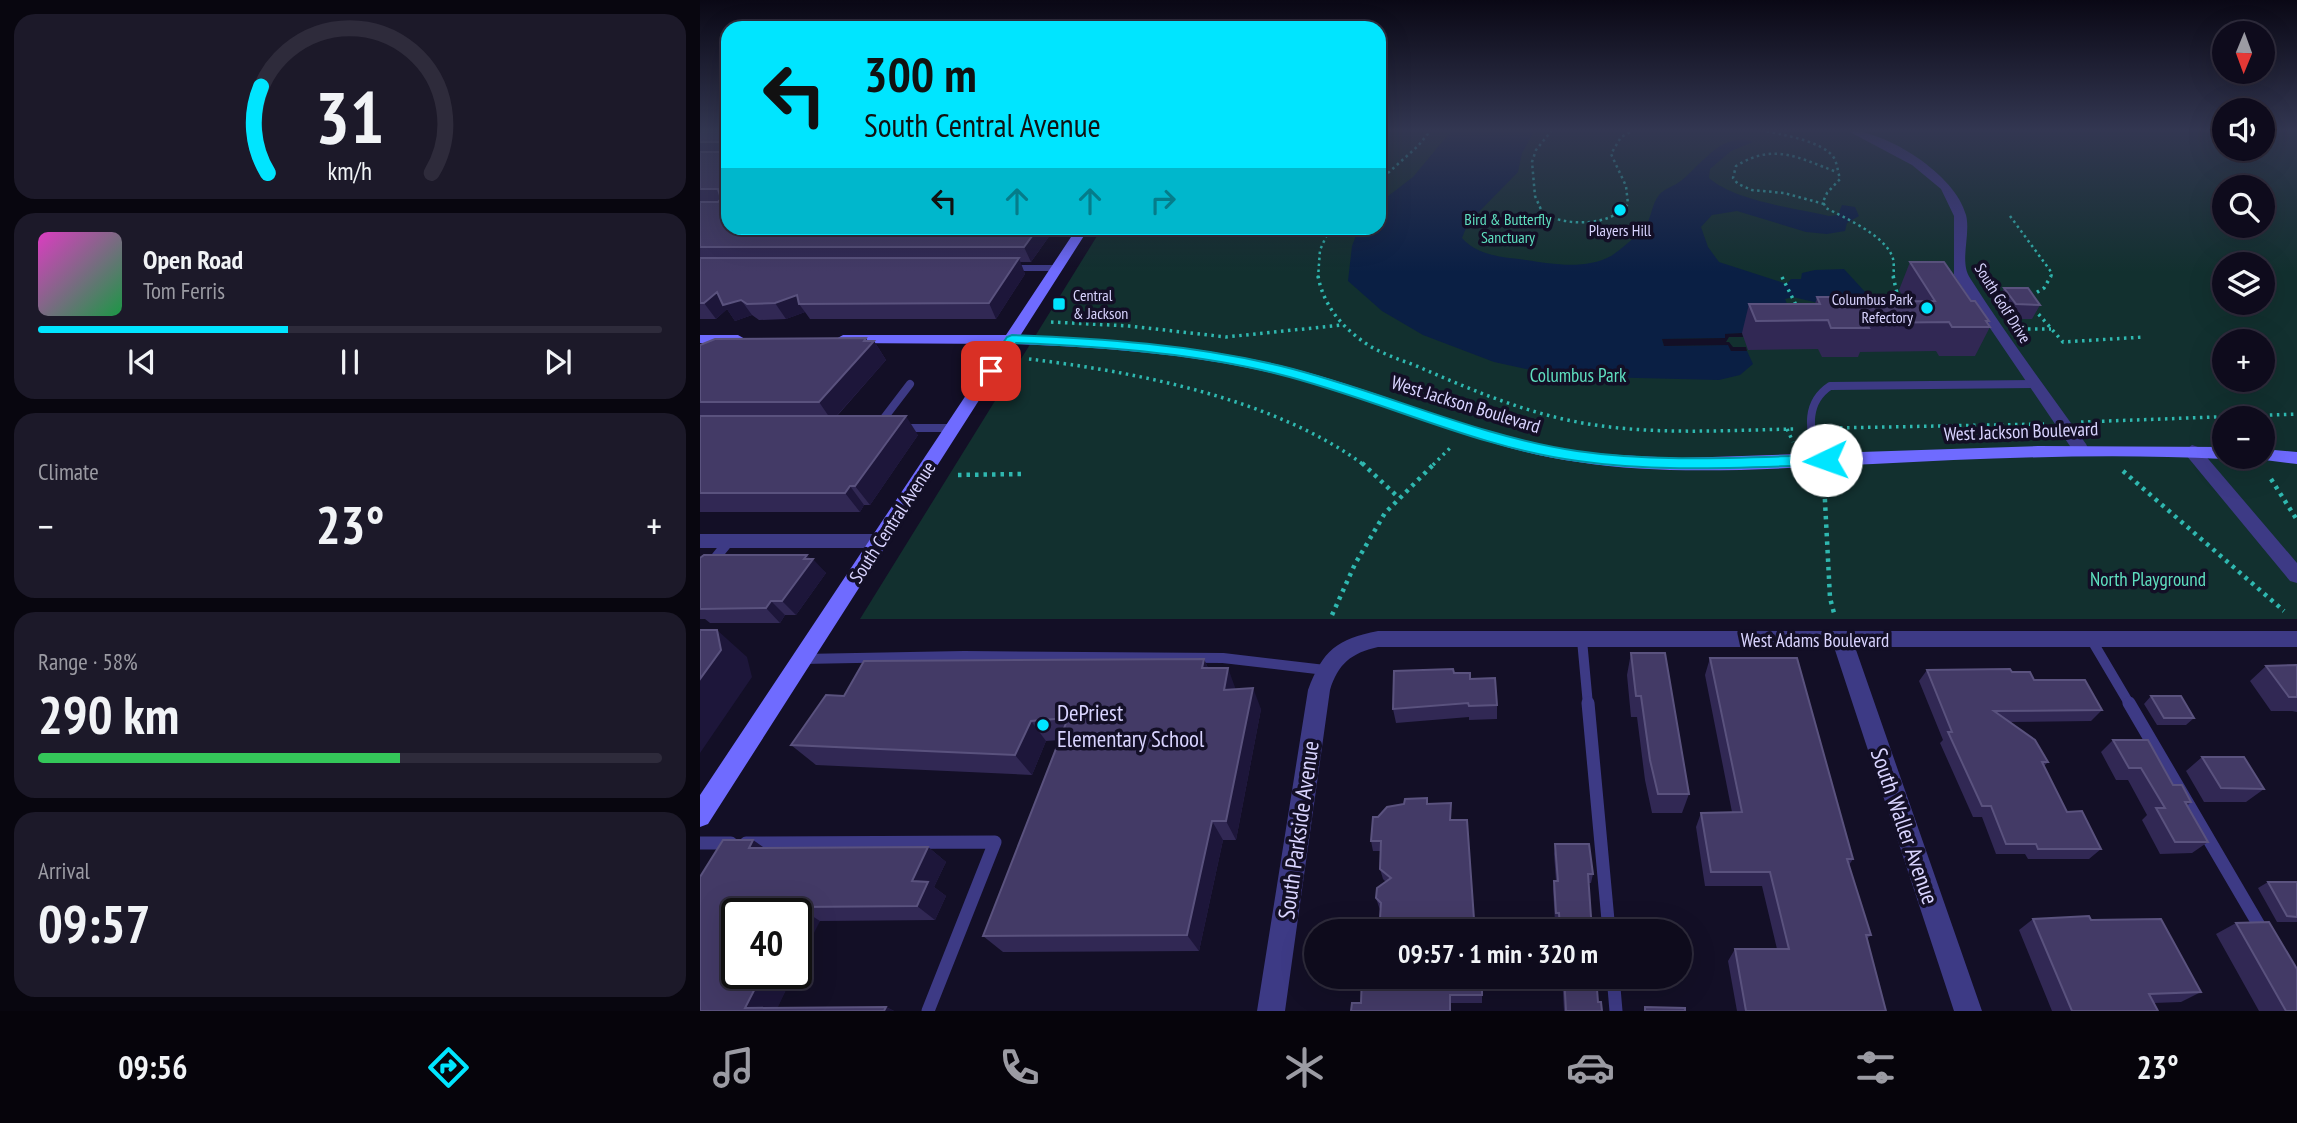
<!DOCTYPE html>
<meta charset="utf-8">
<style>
:root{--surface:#0e0b1c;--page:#1c1929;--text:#f1f3f6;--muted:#9b9ba3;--line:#2e2b3b;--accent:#00e5ff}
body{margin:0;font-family:"PT Sans Narrow",sans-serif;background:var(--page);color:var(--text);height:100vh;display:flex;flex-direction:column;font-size:26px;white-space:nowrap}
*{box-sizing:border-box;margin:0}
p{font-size:23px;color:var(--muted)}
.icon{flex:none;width:38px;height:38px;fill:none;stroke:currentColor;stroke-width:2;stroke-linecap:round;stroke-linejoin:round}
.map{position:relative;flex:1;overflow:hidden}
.panel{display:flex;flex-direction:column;gap:14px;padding:14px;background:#08060f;width:700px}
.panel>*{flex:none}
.hud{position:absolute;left:21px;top:21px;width:665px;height:214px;border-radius:21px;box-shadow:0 7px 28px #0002,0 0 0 2px var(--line);background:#00e5ff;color:#111;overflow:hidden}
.needle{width:46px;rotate:181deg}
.buttons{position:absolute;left:1512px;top:21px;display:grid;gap:14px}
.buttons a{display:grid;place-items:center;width:63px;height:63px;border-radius:50%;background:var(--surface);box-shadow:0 7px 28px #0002,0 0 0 2px var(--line);font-size:35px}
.speed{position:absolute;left:21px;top:898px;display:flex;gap:14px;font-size:35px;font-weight:700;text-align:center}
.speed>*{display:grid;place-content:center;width:91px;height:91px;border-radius:50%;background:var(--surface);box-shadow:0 7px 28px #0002,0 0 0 2px var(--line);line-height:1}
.speed .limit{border:4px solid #111;border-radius:10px;background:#fff;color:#111}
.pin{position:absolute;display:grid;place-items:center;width:60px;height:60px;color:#fff;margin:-30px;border-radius:14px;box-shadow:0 4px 10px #0006}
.me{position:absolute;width:77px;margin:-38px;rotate:267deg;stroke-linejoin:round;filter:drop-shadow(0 0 5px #0008)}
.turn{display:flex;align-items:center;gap:24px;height:147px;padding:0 28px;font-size:32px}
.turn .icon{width:91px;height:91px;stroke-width:2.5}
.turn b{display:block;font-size:49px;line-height:60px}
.lanes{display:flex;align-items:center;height:66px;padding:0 28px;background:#0003;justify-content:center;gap:35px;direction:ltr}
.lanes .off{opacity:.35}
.big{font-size:52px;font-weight:600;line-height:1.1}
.panel .widget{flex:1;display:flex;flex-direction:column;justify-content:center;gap:10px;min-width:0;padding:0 24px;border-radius:21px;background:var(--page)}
.panel .dial{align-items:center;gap:0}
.dial svg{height:182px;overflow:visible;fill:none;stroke:var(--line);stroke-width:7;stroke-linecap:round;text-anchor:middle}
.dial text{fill:var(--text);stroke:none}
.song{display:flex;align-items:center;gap:21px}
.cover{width:84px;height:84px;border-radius:10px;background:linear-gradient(135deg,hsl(310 70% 55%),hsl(140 70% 35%))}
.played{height:7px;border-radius:4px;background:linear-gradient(90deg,var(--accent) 40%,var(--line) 40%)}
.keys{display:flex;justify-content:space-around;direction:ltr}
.heat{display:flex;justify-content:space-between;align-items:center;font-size:38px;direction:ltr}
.charge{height:10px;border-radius:5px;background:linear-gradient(90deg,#34c759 58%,var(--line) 0)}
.trip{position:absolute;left:604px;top:919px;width:388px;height:70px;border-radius:35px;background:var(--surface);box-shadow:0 7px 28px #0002,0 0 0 2px var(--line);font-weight:600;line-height:70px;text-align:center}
.tabs{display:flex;height:112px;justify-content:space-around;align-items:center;background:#06040b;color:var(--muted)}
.tabs .icon{width:49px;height:49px}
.tabs .selected{color:var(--accent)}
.tabs b{font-size:32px;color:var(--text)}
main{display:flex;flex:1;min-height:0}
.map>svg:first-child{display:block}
.green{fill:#12302f;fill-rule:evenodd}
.water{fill:#0a1f44}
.pier{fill:#130f26}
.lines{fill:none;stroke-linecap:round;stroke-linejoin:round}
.path-far2{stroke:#2fb8b0;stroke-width:2.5;stroke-dasharray:2.5 3.5;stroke-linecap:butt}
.path-far1{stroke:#2fb8b0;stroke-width:3.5;stroke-dasharray:2.5 4.5;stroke-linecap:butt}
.path{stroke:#2fb8b0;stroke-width:4.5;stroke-dasharray:3.5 5;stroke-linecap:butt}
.lane-far3{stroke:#3d3a85;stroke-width:6}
.lane-far2{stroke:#3d3a85;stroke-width:8}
.lane-far1{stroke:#3d3a85;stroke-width:10}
.lane{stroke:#3d3a85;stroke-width:13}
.street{fill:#3d3a85;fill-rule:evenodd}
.secondary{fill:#6f6bff;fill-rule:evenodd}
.wall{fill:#312854}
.shaded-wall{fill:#1d163a}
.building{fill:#433a66;stroke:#5a527e;stroke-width:2}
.route{fill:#00e5ff;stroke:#0095a6;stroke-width:2}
.poi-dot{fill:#00e5ff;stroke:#130f26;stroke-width:2.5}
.labels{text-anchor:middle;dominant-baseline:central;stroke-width:7;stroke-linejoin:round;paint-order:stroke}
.far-park-label{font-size:16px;fill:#5fe0c0;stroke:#130f26}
.far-poi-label{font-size:16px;fill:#d9d4ff;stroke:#130f26}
.far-street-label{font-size:16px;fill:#d9d4ff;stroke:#130f26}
.park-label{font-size:19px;fill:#5fe0c0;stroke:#130f26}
.street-label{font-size:19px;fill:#d9d4ff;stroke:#130f26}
.near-poi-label{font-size:23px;fill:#d9d4ff;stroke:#130f26;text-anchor:start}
.near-street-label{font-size:23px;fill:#d9d4ff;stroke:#130f26}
</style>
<main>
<section class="panel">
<div class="widget dial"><svg viewBox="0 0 100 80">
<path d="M14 69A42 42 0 1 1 86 69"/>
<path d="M14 69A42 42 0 0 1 11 31" stroke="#00e5ff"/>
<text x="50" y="56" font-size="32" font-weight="700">31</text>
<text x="50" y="72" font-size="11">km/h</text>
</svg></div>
<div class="widget">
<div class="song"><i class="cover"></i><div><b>Open Road</b><p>Tom Ferris</p></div></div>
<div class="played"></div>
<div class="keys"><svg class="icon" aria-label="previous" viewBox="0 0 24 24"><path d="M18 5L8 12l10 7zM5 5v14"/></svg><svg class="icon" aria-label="pause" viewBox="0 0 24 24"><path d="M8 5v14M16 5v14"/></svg><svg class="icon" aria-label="next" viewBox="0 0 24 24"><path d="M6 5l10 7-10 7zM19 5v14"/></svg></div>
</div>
<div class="widget"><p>Climate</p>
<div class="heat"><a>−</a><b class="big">23°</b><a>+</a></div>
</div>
<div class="widget"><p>Range · 58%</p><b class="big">290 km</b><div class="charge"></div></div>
<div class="widget"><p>Arrival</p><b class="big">09:57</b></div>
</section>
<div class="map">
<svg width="1597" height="1011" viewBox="0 0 1597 1011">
<rect width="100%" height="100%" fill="#130f26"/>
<path class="green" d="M679,130H1524V149H1563V130H1597V619H160L402,228H679ZM1524,187H1563V226H1524ZM1524,264H1563V303H1524ZM1524,341H1563V380H1524ZM1524,418H1563V457H1524Z"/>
<path class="water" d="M752,130H835L822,153L818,172L768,223L762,238C778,256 803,257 826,260C853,264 885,270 911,256C918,252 944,230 947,224C952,214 952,204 959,195C965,188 975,186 982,180C1001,165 1023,130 1053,142L1031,151L1010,169L1009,178C1035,201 1095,208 1129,216L1138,215L1142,205L1155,207L1159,216L1147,223L1145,231L1127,234L1106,232L1037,211L1012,215L1001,227L1008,247L1019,262L1087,284L1091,279H1101L1102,273L1115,270L1144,269L1178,306H1131L1093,297L1085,299L1094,321L1109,332L1025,334L1026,338L962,339L964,346L1029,345L1031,351H1047L1053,364L1040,375L1019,380L858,376L794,362L723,335L682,311L648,281L652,246L659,228H679V203L713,177Z"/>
<path class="pier" d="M1042,333L1043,337H1029L1026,342H966H1029L1033,347H1046L1047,351H1031L1028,345L964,346L962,339L1025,338V334Z"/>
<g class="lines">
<path class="path-far2" d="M852,130L836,150L832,162L835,196L843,214C867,226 910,227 928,204L926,186L911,154L921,137L934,130
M1061,130C1079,134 1124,141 1134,158C1137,163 1138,172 1140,179L1127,193L1123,202L1126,208C1145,218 1184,235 1192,256C1195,262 1193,270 1194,278
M679,181L718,146L731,130
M1124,204L1084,193L1052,190L1038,184L1033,178L1036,166C1075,142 1098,158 1137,172
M1310,216L1352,273L1351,278
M618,278L620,250L630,228"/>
<path class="path-far1" d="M618,276C623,303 639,324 661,340C678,353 699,359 719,367C776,392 833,416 895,425C962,435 1030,430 1097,429
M1193,276L1200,306
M1082,277L1097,307
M1331,296L1344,288L1351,276
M1334,309L1363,342L1444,337
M351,322L429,326L526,337L642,325
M1314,329H1351
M329,359C437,372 575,399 664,465
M1381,422L1597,414
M1133,428L1344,424
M1087,429L1093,442
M733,465L750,448"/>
<path class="path" d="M662,463L699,498
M1423,471L1584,611
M258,475L322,474
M1571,479L1597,520
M1124,482L1130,598L1134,613
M632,615L655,564L685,513L735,463"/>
<path class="lane-far3" d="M312,268H357"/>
<path class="lane-far2" d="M178,426L210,384
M204,428H253
M1116,460C1111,432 1103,404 1130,386L1335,384"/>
<path class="lane-far1" d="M0,577L29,541
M1391,639L1430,705
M882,640L888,705
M102,659L264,656L523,658L625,670"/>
<path class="lane" d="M888,703L909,931
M1429,703L1563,932
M0,843H31
M46,843L295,842L228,1011
M913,976L916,1011"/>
<path class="street" d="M1146,130C1186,130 1256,175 1266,215C1271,235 1259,261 1270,278C1306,335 1347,389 1386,444L1388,448L1386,452H1374L1254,275V216L1241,189L1212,165Z
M1492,445L1498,447L1597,563V583L1590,581L1486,455L1484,451Z
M0,534H180L186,536L189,541L186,546L180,548H0Z
M678,631H1597V647H1155L1282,1011H1254L1134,647H678C651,653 638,664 630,690L585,1011H557L608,690C623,650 637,639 678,631Z"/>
<path class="secondary" d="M377,228H389L320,336C407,339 494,345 579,365C667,386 750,425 839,444C886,455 934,456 982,458L1338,446L1524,447V457H1530L1524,459C1407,453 1290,458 1173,464C1076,468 975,477 878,462C784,449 698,407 607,382C512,355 413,348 315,344L8,824L0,827V795L300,344L143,343L136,339L143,335H306Z
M0,335H38L45,339L38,343H0Z
M1563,449L1597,452V464L1557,459L1556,457H1563Z"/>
</g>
<path class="wall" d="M0,130H28V228H355L331,262H320L325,274L296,319H110L105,312L86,319L59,320L52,315L35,321L27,309L16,319H0Z
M1210,262L1271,301L1289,321L1288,324L1290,327L1275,356H1239L1236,351L1160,352L1158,357H1122L1118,349L1048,350L1042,333L1049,304H1115L1117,297L1154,302L1206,301L1199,290Z
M1304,288L1340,305L1332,319H1308L1297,302Z
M174,341L186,360L137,416L218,435L170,505H164L160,512H0V344H1Z
M0,558L111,559L126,573L96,615H85L80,623H10L5,619H0Z
M931,653L989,794L982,813H952L945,780L937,717H931L927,675Z
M1010,658L1153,859L1149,865L1171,935L1167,939L1186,1011H1037L1028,961L1035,949H1077L1062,886H1005L996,827L1001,813L1032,812L1005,675Z
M504,659L508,668L561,709L536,840H523L499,951L303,952L283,936L359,740L346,741L332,775L116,765L91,745L144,696Z
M1597,665V712L1592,711H1571L1550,681L1566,666Z
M1227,670L1312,672L1334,680L1402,710L1391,721L1309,722L1348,762L1344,766L1367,812L1401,849L1389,859H1328L1325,854H1296L1282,817H1273L1240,743L1243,740L1219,681Z
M754,673L770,679L797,705V719L769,720V717L696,723L693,709Z
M1451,696L1494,718L1486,725H1457L1444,704Z
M1413,740L1473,785L1491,802L1487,806L1508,842L1492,853L1460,854L1442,820L1447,815L1428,780H1416L1401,752Z
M1502,757L1564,789L1546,802H1504L1486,771Z
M751,803V814L680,918V909L679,907L676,898L686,882L683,879L680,869L681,851H673L671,841L678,817L704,804Z
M53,840L64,848L228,847L246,862L234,887L246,896L235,920L120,921L37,973H94L77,1008L186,1007L194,1011H0Z
M855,844L893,874L891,883H888L892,931H859L858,922H855L853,889L854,881H856L854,854Z
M1568,882H1597V922H1577L1558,888Z
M1333,919L1391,920L1501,992L1481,1002L1454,1003L1458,1011H1352L1319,930Z
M1536,923L1597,1011H1559L1516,934Z
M782,976V1003H751V1011H651L661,1003Z
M862,976H896L898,1002L902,1011H864Z"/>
<path class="shaded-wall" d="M338,228H355L331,262L324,247Z
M319,258L325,274L296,319L289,303Z
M17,292L41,300L52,315L35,321L27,309L16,319L4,303Z
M97,295L99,304L105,312L86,319L75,303Z
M166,338L170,345L174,341L186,360L132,421L119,402Z
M206,416L218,435L170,505L155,486Z
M150,486L164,505L160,512L145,493Z
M107,555L112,560L113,559L126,573L96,615L82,601Z
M71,601L85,615L80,623L66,608Z
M17,630L47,657L52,677L0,753V679Z
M504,659L513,680L502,668Z
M528,668L536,690H524Z
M553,688L561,709L536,840L526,821Z
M331,721L346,741L332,775L315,755Z
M512,821L523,840L499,951L487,935Z
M53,840L76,856L49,848Z
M228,847L246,862L234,887L246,896L235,920L217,906L212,881Z
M98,907L120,921L96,969V914H94Z
M63,973H94L76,1011L45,1008Z
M186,1007L194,1011H184Z"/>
<path class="building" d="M0,130H28V228H338L324,247H0V202H18L21,199L18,189H0V152H19L24,148L22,142H0Z
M0,258H319L289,303L99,304L97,295L75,303L47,304L41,300L23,305L17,292L4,303H0Z
M1210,262H1244L1271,301H1275L1289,321H1286L1290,327H1252L1249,322L1166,323L1169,328H1131L1128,320L1056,321L1049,304H1120L1117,297H1152L1154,302L1235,301Z
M1304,288H1328L1340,305L1316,304Z
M166,338L164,341H174L119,402H0V345L15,339Z
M0,416H206L155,486H150L145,493H0Z
M4,555H107L104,559H113L82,601H71L66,608L0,609V558Z
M0,630H17L21,650L0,679Z
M931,653H965L989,794H958L950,760L941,696H936Z
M1010,658H1097L1153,859H1147L1171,935H1166L1186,1011H1046L1035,949H1089L1070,872H1011L1001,813L1042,812Z
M504,659L502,668H528L524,690L553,688L526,821H512L487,935L283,936L368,718L331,721L315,755L91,745L126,695L144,696L164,661Z
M1597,665V697H1589L1566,666Z
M753,669L754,673H770V679L795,678L797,705L769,706L768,703L693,709L694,671Z
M1310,669L1312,672H1330L1334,680H1385L1402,710L1294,711L1335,740L1348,762H1342L1367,812L1382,811L1401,849H1338L1336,844H1306L1291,806H1282L1248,732H1252L1227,670Z
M1451,696H1481L1494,718H1464Z
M1413,740H1448L1473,785H1482L1491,802H1485L1508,842H1475L1456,808H1465L1441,768H1429Z
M1502,757H1544L1564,789L1521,788Z
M727,798V804L751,803L750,820H767L774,919H782V931H667L680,918L681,903L676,898L677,888L691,878L680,869L681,841H671L673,817H678L687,807L704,804L705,799Z
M23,840H53L49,848L228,847L212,881L228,882L217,906L98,907L94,914H37V973H63L45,1008L186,1007L184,1011H0V877Z
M855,844H889L893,874H888L892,931H860L859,913H856L854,881H858Z
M1568,882H1597V917L1587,916Z
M1389,916L1391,920L1461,919L1501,992L1449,994L1458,1011H1372L1333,919Z
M1569,922L1597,969V1011H1586L1536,923Z
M662,976H782V995H750V1011H651L652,1003H661Z
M864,976H896L898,1002H901L902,1011H866Z
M945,1007L985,1008V1011H945Z"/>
<linearGradient id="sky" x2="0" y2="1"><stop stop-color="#0a0815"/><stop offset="0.48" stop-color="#333752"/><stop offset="1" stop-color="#333752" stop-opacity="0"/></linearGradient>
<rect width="1597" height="272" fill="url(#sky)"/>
<path class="route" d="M312,335C401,338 494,345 581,366C680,390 775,436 877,451C959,463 1043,457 1126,455L1134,460L1126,465C1043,467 960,473 878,461C774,447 679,399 578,374C495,353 401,346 316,343L295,374H286L284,371L307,337Z"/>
<g class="poi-dot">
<circle cx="920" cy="210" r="7"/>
<rect x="352" y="297" width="14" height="14" rx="3.5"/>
<circle cx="1227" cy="308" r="7"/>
<circle cx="343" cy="725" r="7"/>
</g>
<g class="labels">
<g class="far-park-label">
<text x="808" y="219">Bird &amp; Butterfly<tspan x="808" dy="18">Sanctuary</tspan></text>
</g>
<g class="far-poi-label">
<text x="920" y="230">Players Hill</text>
<text x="373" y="295" text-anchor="start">Central<tspan x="373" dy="18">&amp; Jackson</tspan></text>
<text x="1213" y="299" text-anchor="end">Columbus Park<tspan x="1213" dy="18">Refectory</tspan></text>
</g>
<g class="far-street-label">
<text transform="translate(1303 303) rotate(58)">South Golf Drive</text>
</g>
<g class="park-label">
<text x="878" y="375">Columbus Park</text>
<text x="1448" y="579">North Playground</text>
</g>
<g class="street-label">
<text transform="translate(766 404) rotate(17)">West Jackson Boulevard</text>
<text transform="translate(1321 431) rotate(-2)">West Jackson Boulevard</text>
<text transform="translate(192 522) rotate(-57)">South Central Avenue</text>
<text x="1115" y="640">West Adams Boulevard</text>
</g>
<g class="near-poi-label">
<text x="357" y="712">DePriest<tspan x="357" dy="26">Elementary School</tspan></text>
</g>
<g class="near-street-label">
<text transform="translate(1205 826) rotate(71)">South Waller Avenue</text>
<text transform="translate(598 830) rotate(-82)">South Parkside Avenue</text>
</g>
</g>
</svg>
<div class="buttons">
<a><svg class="needle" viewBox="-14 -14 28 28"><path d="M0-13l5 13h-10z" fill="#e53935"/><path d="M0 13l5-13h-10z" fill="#9b9ba3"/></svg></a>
<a><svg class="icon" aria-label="sound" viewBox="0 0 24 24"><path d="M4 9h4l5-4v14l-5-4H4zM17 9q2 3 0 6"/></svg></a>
<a><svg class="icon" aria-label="search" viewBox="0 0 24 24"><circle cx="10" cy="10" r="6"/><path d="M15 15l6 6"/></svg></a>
<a><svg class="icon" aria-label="layers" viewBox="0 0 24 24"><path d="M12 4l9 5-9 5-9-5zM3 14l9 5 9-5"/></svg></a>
<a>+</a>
<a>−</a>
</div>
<div class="speed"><div class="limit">40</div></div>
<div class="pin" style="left:291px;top:371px;background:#d93025"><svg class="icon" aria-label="arrive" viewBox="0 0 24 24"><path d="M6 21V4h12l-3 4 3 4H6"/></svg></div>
<svg class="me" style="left:1126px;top:460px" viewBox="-20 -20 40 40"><circle r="19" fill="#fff"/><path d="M0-13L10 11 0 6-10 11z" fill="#00e5ff"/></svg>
<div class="trip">09:57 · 1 min · 320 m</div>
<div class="hud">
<div class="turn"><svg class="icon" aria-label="left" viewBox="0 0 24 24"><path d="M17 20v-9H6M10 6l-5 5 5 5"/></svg><div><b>300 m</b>South Central Avenue</div></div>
<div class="lanes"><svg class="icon" aria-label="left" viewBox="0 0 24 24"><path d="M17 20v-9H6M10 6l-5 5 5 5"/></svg><svg class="icon off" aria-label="ahead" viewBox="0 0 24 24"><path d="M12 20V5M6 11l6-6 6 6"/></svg><svg class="icon off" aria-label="ahead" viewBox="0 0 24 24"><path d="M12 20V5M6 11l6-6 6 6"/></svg><svg class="icon off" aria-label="right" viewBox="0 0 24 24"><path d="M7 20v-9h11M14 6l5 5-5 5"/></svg></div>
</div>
</div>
</main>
<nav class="tabs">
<b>09:56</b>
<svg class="icon selected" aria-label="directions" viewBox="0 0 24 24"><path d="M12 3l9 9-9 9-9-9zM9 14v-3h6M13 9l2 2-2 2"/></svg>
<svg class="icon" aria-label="music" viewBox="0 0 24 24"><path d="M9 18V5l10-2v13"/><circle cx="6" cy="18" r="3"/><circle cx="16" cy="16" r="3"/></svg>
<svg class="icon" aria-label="phone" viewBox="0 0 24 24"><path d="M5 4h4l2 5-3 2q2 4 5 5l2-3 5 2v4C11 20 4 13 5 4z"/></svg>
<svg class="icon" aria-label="climate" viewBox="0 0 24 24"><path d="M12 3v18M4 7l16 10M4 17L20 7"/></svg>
<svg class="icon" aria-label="car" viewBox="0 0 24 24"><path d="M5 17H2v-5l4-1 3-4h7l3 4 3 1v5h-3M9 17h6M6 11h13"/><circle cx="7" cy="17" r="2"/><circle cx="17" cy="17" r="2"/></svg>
<svg class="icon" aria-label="filters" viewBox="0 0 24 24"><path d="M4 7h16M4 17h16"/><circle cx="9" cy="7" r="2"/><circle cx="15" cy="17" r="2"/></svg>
<b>23°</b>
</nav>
